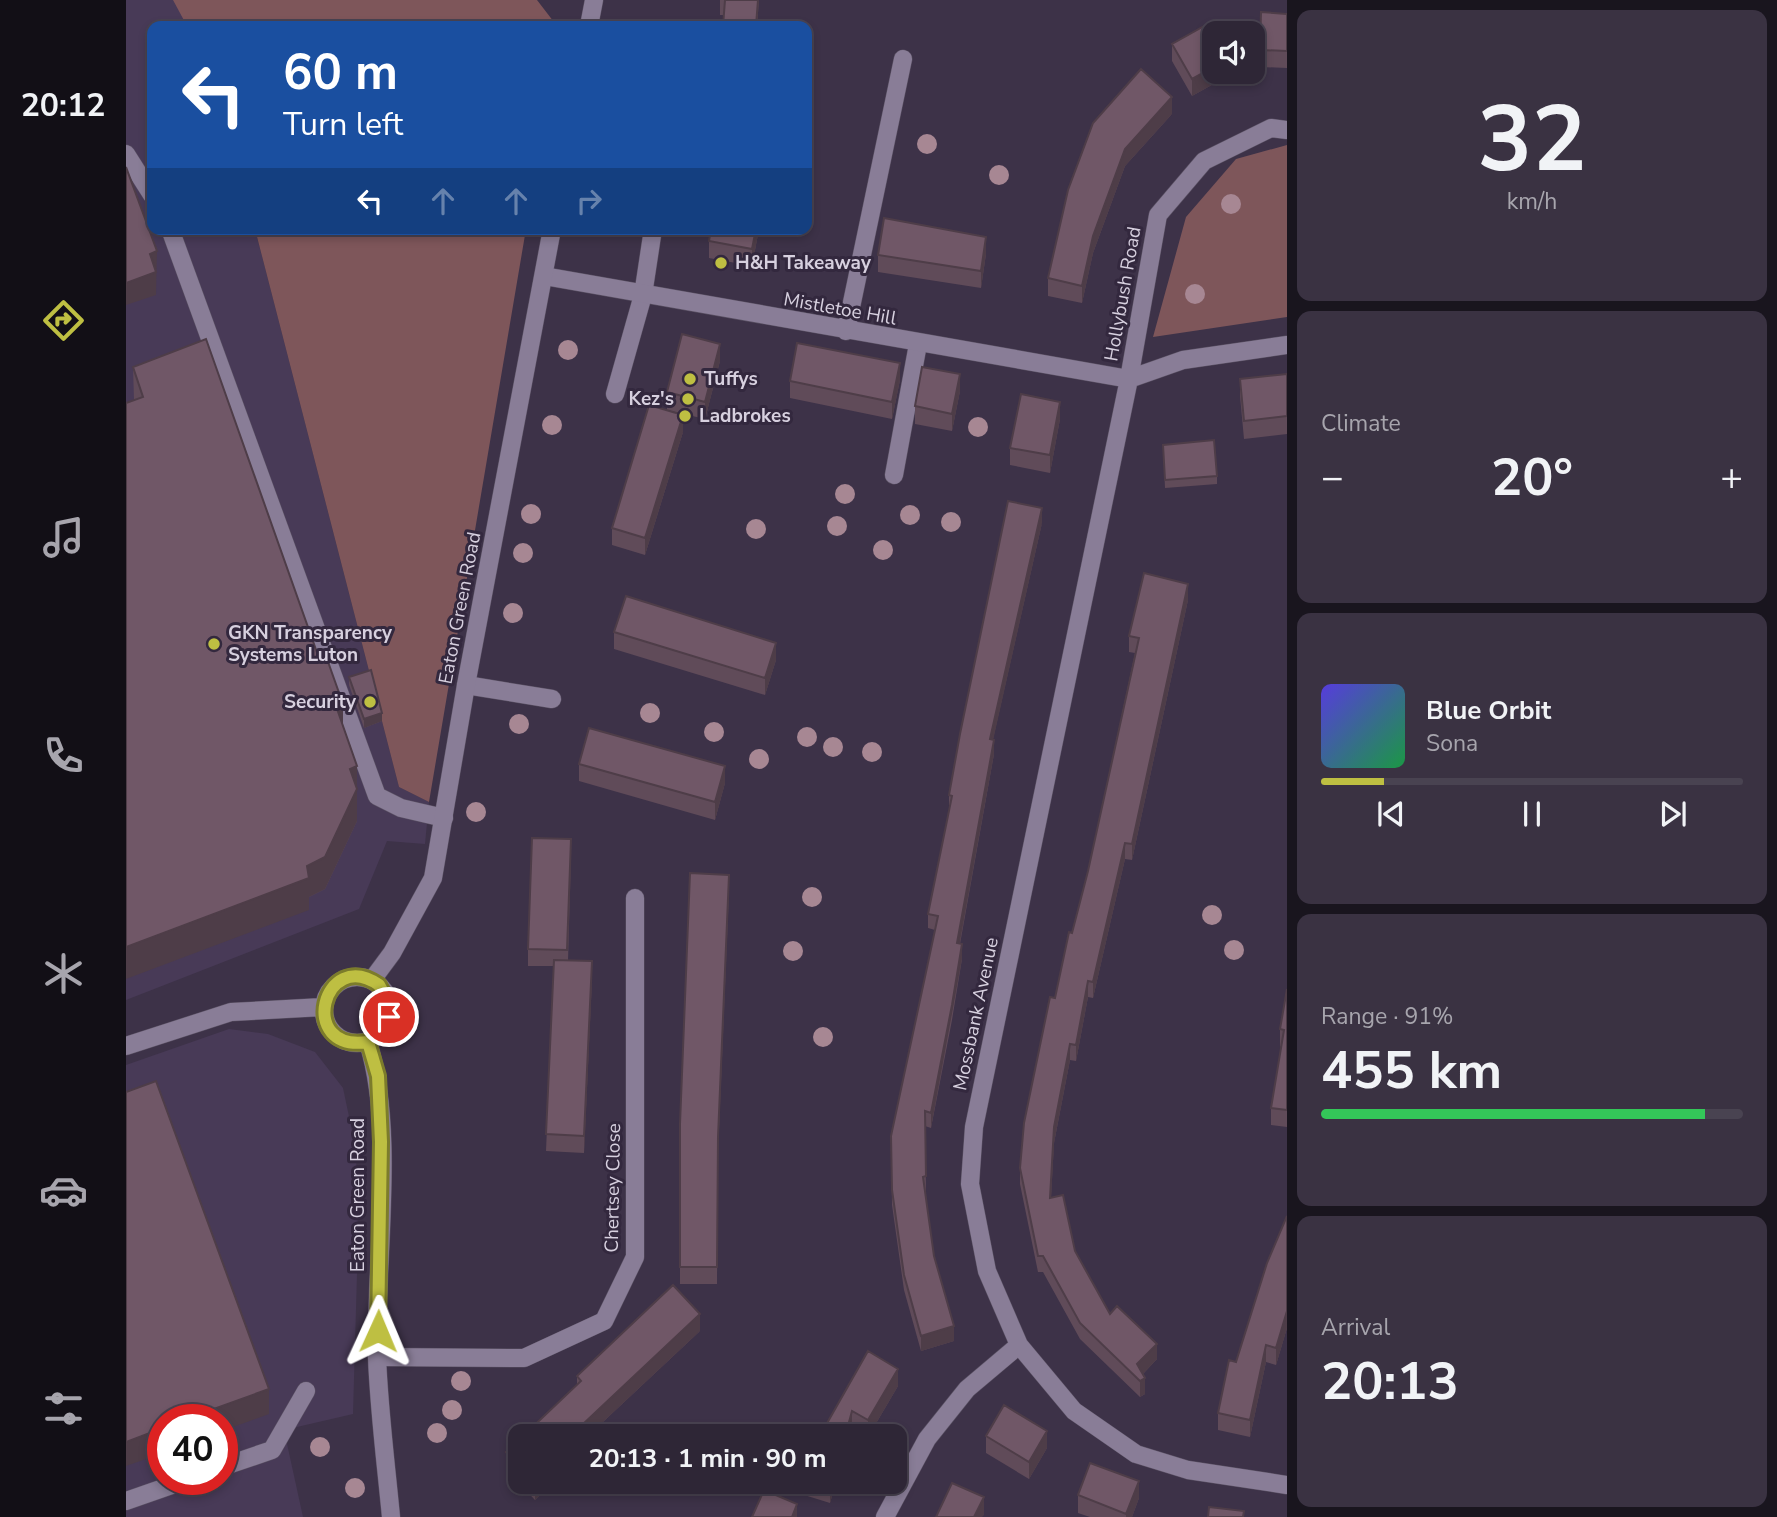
<!DOCTYPE html>
<meta charset="utf-8">
<style>
:root{--surface:#2e2636;--page:#3a3242;--text:#f1f3f6;--muted:#a7a5ad;--line:#494351;--accent:#bebf42}
body{margin:0;font-family:"Nunito Sans",sans-serif;background:var(--page);color:var(--text);height:100vh;display:flex;flex-direction:column;font-size:26px;white-space:nowrap}
*{box-sizing:border-box;margin:0}
p{font-size:23px;color:var(--muted)}
.icon{flex:none;width:38px;height:38px;fill:none;stroke:currentColor;stroke-width:2;stroke-linecap:round;stroke-linejoin:round}
.map{position:relative;flex:1;overflow:hidden}
.panel{display:flex;flex-direction:column;gap:10px;padding:10px;background:#19151e;width:490px}
.panel>*{flex:none}
.top-card{position:absolute;left:21px;top:21px;width:665px;height:214px;border-radius:14px;box-shadow:0 4px 10px #0003,0 0 0 2px var(--line);background:#1a4fa0;color:#fff;overflow:hidden}
.tools{position:absolute;left:1076px;top:21px;display:grid;gap:14px}
.tools a{display:grid;place-items:center;width:63px;height:63px;border-radius:14px;background:var(--surface);box-shadow:0 4px 10px #0003,0 0 0 2px var(--line);font-size:35px}
.speed{position:absolute;left:21px;top:1404px;display:flex;gap:14px;font-size:35px;font-weight:700;text-align:center}
.speed>*{display:grid;place-content:center;width:91px;height:91px;border-radius:50%;background:var(--surface);box-shadow:0 4px 10px #0003,0 0 0 2px var(--line);line-height:1}
.speed .limit{border:10px solid #d22;background:#fff;color:#111}
.pin{position:absolute;display:grid;place-items:center;width:60px;height:60px;color:#fff;margin:-30px;border:4px solid #fff;border-radius:50%;box-shadow:0 2px 7px #0007}
.me{position:absolute;width:77px;margin:-38px;rotate:1deg;stroke-linejoin:round;filter:drop-shadow(0 0 5px #0008)}
.turn{display:flex;align-items:center;gap:24px;height:147px;padding:0 21px;font-size:32px}
.turn .icon{width:91px;height:91px;stroke-width:2.5}
.turn b{display:block;font-size:49px;line-height:60px}
.lanes{display:flex;align-items:center;height:66px;padding:0 21px;background:#0003;justify-content:center;gap:35px;direction:ltr}
.lanes .off{opacity:.35}
.big{font-size:52px;font-weight:700;line-height:1.1}
.panel .tile{flex:1;display:flex;flex-direction:column;justify-content:center;gap:10px;min-width:0;padding:0 24px;border-radius:14px;background:var(--page)}
.panel .dial{align-items:center;gap:0}
.dial b{font-size:91px;line-height:1}
.song{display:flex;align-items:center;gap:21px}
.cover{width:84px;height:84px;border-radius:10px;background:linear-gradient(135deg,hsl(250 70% 55%),hsl(140 70% 35%))}
.played{height:7px;border-radius:4px;background:linear-gradient(90deg,var(--accent) 15%,var(--line) 15%)}
.keys{display:flex;justify-content:space-around;direction:ltr}
.heat{display:flex;justify-content:space-between;align-items:center;font-size:38px;direction:ltr}
.charge{height:10px;border-radius:5px;background:linear-gradient(90deg,#34c759 91%,var(--line) 0)}
.trip{position:absolute;left:382px;top:1424px;width:399px;height:70px;border-radius:14px;background:var(--surface);box-shadow:0 4px 10px #0003,0 0 0 2px var(--line);font-weight:700;line-height:70px;text-align:center}
main{display:flex;flex:1;min-height:0}
.menu{display:flex;flex-direction:column;width:126px;justify-content:space-around;align-items:center;background:#120f16;color:var(--muted)}
.menu .icon{width:49px;height:49px}
.menu .selected{color:var(--accent)}
.menu b{font-size:32px;color:var(--text)}
.map>svg:first-child{display:block}
.built{fill:#483a57;fill-rule:evenodd}
.green{fill:#7e565a}
.lines{fill:none;stroke-linecap:round;stroke-linejoin:round}
.lane-casing{stroke:#5a5163;stroke-width:19}
.street-casing{stroke:#5a5163;stroke-width:19}
.secondary-casing{stroke:#5a5163;stroke-width:19}
.lane{stroke:#897d97;stroke-width:18}
.street{stroke:#897d97;stroke-width:18}
.secondary{stroke:#897d97;stroke-width:18}
.tree{fill:#a78793}
.wall{fill:#604b59}
.shaded-wall{fill:#4e3d48}
.building{fill:#705767;stroke:#4e3d48;stroke-width:2}
.route-casing{stroke:#7c7c2b;stroke-width:18}
.route{stroke:#bebf42;stroke-width:12}
.poi-dot{fill:#bebf42;stroke:#33283e;stroke-width:2.5}
.labels{text-anchor:middle;dominant-baseline:central;stroke-width:6;stroke-linejoin:round;paint-order:stroke}
.poi-label{font-size:19px;font-weight:bold;fill:#d7d0df;stroke:#33283e;text-anchor:start}
.street-label{font-size:19px;fill:#d7d0df;stroke:#33283e}
</style>
<main>
<nav class="menu">
<b>20:12</b>
<svg class="icon selected" aria-label="directions" viewBox="0 0 24 24"><path d="M12 3l9 9-9 9-9-9zM9 14v-3h6M13 9l2 2-2 2"/></svg>
<svg class="icon" aria-label="music" viewBox="0 0 24 24"><path d="M9 18V5l10-2v13"/><circle cx="6" cy="18" r="3"/><circle cx="16" cy="16" r="3"/></svg>
<svg class="icon" aria-label="phone" viewBox="0 0 24 24"><path d="M5 4h4l2 5-3 2q2 4 5 5l2-3 5 2v4C11 20 4 13 5 4z"/></svg>
<svg class="icon" aria-label="climate" viewBox="0 0 24 24"><path d="M12 3v18M4 7l16 10M4 17L20 7"/></svg>
<svg class="icon" aria-label="car" viewBox="0 0 24 24"><path d="M5 17H2v-5l4-1 3-4h7l3 4 3 1v5h-3M9 17h6M6 11h13"/><circle cx="7" cy="17" r="2"/><circle cx="17" cy="17" r="2"/></svg>
<svg class="icon" aria-label="filters" viewBox="0 0 24 24"><path d="M4 7h16M4 17h16"/><circle cx="9" cy="7" r="2"/><circle cx="15" cy="17" r="2"/></svg>
</nav>
<div class="map">
<svg width="1161" height="1517" viewBox="0 0 1161 1517">
<rect width="100%" height="100%" fill="#3d3248"/>
<path class="built" d="M0,0H49L64,26H26V229H129L273,787L303,802L299,844L261,841L233,909L0,1000Z
M103,1029L142,1034L189,1052L217,1088L230,1150L232,1239L227,1414L158,1430L177,1517H0V1065ZM37,1419H96V1479H37Z"/>
<path class="green" d="M47,0H411L431,26H61Z
M1161,145V317L1027,337L1060,217L1110,159Z
M129,229H400L303,802L273,787Z"/>
<g class="lines">
<g class="lane-casing">
<path id="lane" d="M0,154L26,195
M44,229L251,796L275,808L318,818
M720,331L777,59
M489,394L517,295L527,229
M768,475L792,344
M340,685L426,699
M96,1467L146,1450L180,1391
M0,1501L63,1479"/>
</g>
<g class="street-casing">
<path id="street" d="M1161,130L1145,128L1078,161L1032,215L1003,379L848,1127L844,1184L861,1271L893,1345L948,1411L1010,1454L1062,1470L1161,1485
M418,276L1003,379L1057,360L1161,345
M251,1357L398,1358L478,1321L509,1257V898
M759,1517L801,1439L841,1389L893,1345"/>
</g>
<g class="secondary-casing">
<path id="secondary" d="M463,26L468,0
M198 1010a33 33 0 1 1 66 0a33 33 0 1 1-66 0Z
M246,980L266,953L307,878L340,685L426,229
M242,1042C270,1134 249,1259 251,1357C253,1410 260,1464 265,1517
M0,1046L105,1012L197,1007"/>
</g>
<use href="#lane" class="lane"/>
<use href="#street" class="street"/>
<use href="#secondary" class="secondary"/>
</g>
<g class="tree">
<circle cx="801" cy="144" r="10"/>
<circle cx="873" cy="175" r="10"/>
<circle cx="1105" cy="204" r="10"/>
<circle cx="1069" cy="294" r="10"/>
<circle cx="442" cy="350" r="10"/>
<circle cx="426" cy="425" r="10"/>
<circle cx="852" cy="427" r="10"/>
<circle cx="719" cy="494" r="10"/>
<circle cx="405" cy="514" r="10"/>
<circle cx="784" cy="515" r="10"/>
<circle cx="825" cy="522" r="10"/>
<circle cx="711" cy="526" r="10"/>
<circle cx="630" cy="529" r="10"/>
<circle cx="757" cy="550" r="10"/>
<circle cx="397" cy="553" r="10"/>
<circle cx="387" cy="613" r="10"/>
<circle cx="524" cy="713" r="10"/>
<circle cx="393" cy="724" r="10"/>
<circle cx="588" cy="732" r="10"/>
<circle cx="681" cy="737" r="10"/>
<circle cx="707" cy="747" r="10"/>
<circle cx="746" cy="752" r="10"/>
<circle cx="633" cy="759" r="10"/>
<circle cx="350" cy="812" r="10"/>
<circle cx="686" cy="897" r="10"/>
<circle cx="1086" cy="915" r="10"/>
<circle cx="1108" cy="950" r="10"/>
<circle cx="667" cy="951" r="10"/>
<circle cx="697" cy="1037" r="10"/>
<circle cx="335" cy="1381" r="10"/>
<circle cx="326" cy="1410" r="10"/>
<circle cx="311" cy="1433" r="10"/>
<circle cx="194" cy="1447" r="10"/>
<circle cx="229" cy="1488" r="10"/>
</g>
<path class="wall" d="M594,0H633L631,26H597L598,15H594Z
M1161,14V68L1134,67V50Z
M1046,44L1109,72L1066,96L1046,61Z
M1046,114L999,166L967,253L956,303L922,296V278L942,190Z
M585,229H633L626,266L583,258V241Z
M860,254L855,288L752,272V255Z
M594,361L579,419L541,410V392Z
M7,367L217,725L231,766V821L199,889L183,897V910L8,400Z
M1161,374V434L1118,439L1114,396V379Z
M774,380L766,419L664,398V381Z
M834,391L826,431L789,424V406Z
M934,419L924,473L884,465V448Z
M557,432L519,555L486,545V528Z
M1037,445L1091,476V484L1039,488Z
M916,523L867,739L868,754L834,944L836,959L826,1020L805,1128L799,1126L800,1191H799L808,1256L828,1341L795,1351L778,1290L766,1205L765,1136L809,930L802,928V914L823,810V795Z
M1062,600L1006,860L999,859L967,998L962,997L950,1061L944,1060L928,1143L925,1198L949,1251L984,1314L1031,1359L1017,1374L1019,1394L1014,1397L954,1339L917,1272H912L894,1184V1168L946,933L962,871L1009,653L1003,652V636Z
M488,632L650,660L639,695L488,649Z
M223,677L256,721L238,728L223,685Z
M453,764L599,783L589,820L453,781Z
M445,857L442,961L466,979L458,1153L420,1151L428,966H402V949Z
M603,892L592,1154L591,1284H554V1124Z
M1161,989V1127L1145,1125V1108L1155,1047L1154,1046V1029Z
M1161,1216V1328L1150,1365L1140,1362L1124,1437L1092,1430V1413Z
M574,1331L463,1435V1437L451,1385V1376Z
M742,1351L772,1386L742,1437L726,1428L696,1432Z
M860,1436L921,1448L903,1479L860,1453Z
M394,1439V1482H427L409,1500L380,1469V1452Z
M675,1482H710L704,1503L675,1494Z
M952,1495L1013,1498L1006,1517H964L952,1513Z"/>
<path class="shaded-wall" d="M1088,67V72H1109L1066,96V79Z
M1046,97V114L999,166L967,253L956,303V286L967,236L999,149Z
M630,229H633L626,266V249Z
M860,237V254L855,288V271Z
M31,251L30,295L0,305V283L24,254Z
M594,344V361L579,419V402Z
M774,363V380L766,419V402Z
M834,374V391L826,431V414Z
M934,402V419L924,473V455Z
M557,415V432L519,555V538Z
M916,508V523L864,754V739Z
M1062,584V600L1006,860V844Z
M650,643V660L639,695V678Z
M217,704V736L210,706Z
M256,713V721L238,728V719Z
M868,740V754L831,958V943Z
M231,766V821L199,889L183,897V910L0,979V947L181,866L224,769Z
M599,766V783L589,820V802Z
M999,843V859L967,998V982Z
M603,875L592,1154L591,1284L592,1137Z
M836,944V959L805,1128V1113Z
M466,961V979L458,1153V1136Z
M962,981V997L950,1061V1045Z
M944,1044V1060L928,1143L924,1214L928,1127Z
M1161,1311V1328L1150,1365V1348Z
M574,1314V1331L463,1435V1437H457V1424Z
M828,1326V1341L795,1351V1336Z
M1031,1344V1359L1011,1380V1364Z
M1140,1345V1362L1124,1437V1420Z
M772,1369V1386L742,1437V1420Z
M1019,1378V1394L1014,1397V1381Z
M143,1389V1414L96,1431V1419H60Z
M726,1411V1428L724,1437H719Z
M37,1428V1453L0,1466V1442Z
M921,1431V1448L903,1479V1462Z
M1013,1481V1498L1006,1517H1000V1514Z
M409,1482H427L409,1500Z
M705,1482H710L704,1503V1486Z
M858,1497V1515L856,1517H848Z
M671,1504V1517H666Z"/>
<path class="building" d="M599,0H632L630,26H597Z
M1135,12L1161,14V51L1134,50Z
M1089,20L1097,33H1088V67L1066,79L1046,44Z
M1015,69L1046,97L999,149L967,236L956,286L922,278L942,190L967,123Z
M0,167L31,251L24,254L30,272L0,283Z
M758,218L860,237L855,271L752,255Z
M585,229H630L626,249L583,241Z
M556,334L594,344L579,402L541,392Z
M80,339L194,661L201,659L217,704L210,706L231,766L224,769L231,789L199,857L181,866L183,878L0,947V403L17,397L7,367Z
M671,343L774,363L766,402L664,381Z
M796,367L834,374L826,414L789,406Z
M1161,374V416L1118,421L1114,379Z
M895,394L934,402L924,455L884,448Z
M523,405L557,415L519,538L486,528Z
M1088,440L1091,476L1039,480L1037,445Z
M882,501L916,508L864,739L868,740L831,943L836,944L826,1005L805,1113L799,1111L800,1176L797,1177L808,1256L828,1326L795,1336L778,1275L766,1190L765,1136L812,916L802,914L826,796L823,795L834,734Z
M1018,573L1062,584L1006,844L999,843L967,982L962,981L950,1045L944,1044L928,1127L924,1198L937,1195L949,1251L984,1314L991,1306L1031,1344L1011,1364L1019,1378L1014,1381L954,1323L917,1256H912L894,1168L898,1123L924,997L929,998L943,932L946,933L962,871L1013,638L1003,636Z
M500,596L650,643L639,678L488,632Z
M245,670L256,713L238,719L223,677Z
M463,728L599,766L589,802L453,764Z
M406,838L445,839L441,950L402,949Z
M564,873L603,875L592,1137L591,1267H554V1124Z
M428,960L466,961L458,1136L420,1134Z
M1161,989V1110L1145,1108L1158,1030L1154,1029Z
M30,1081L143,1389L60,1419H37V1428L0,1442V1092Z
M1161,1216V1311L1150,1348L1140,1345L1124,1420L1092,1413L1103,1360L1110,1362L1141,1263Z
M547,1285L574,1314L457,1424L463,1431L457,1437H396L455,1381L451,1376Z
M742,1351L772,1369L742,1420L726,1411L719,1437H687L689,1430L696,1432Z
M878,1405L921,1431L903,1462L860,1436Z
M394,1439V1467L380,1452Z
M964,1463L1013,1481L1000,1514L952,1495Z
M692,1482H705L704,1486Z
M826,1483L858,1497L848,1517H810Z
M638,1490L671,1504L666,1517H626Z
M1083,1507L1118,1511L1117,1517H1082Z"/>
<g class="lines">
<g class="route-casing">
<path id="route" d="M252,1331L255,1142L252,1076L242,1042C170,1053 197,946 253,985L264,1005L263,1017"/>
</g>
<use href="#route" class="route"/>
</g>
<g class="poi-dot">
<circle cx="595" cy="263" r="7"/>
<circle cx="564" cy="379" r="7"/>
<circle cx="562" cy="399" r="7"/>
<circle cx="559" cy="416" r="7"/>
<circle cx="88" cy="644" r="7"/>
<circle cx="244" cy="702" r="7"/>
</g>
<g class="labels">
<g class="poi-label">
<text x="609" y="263">H&amp;H Takeaway</text>
<text x="578" y="379">Tuffys</text>
<text x="548" y="399" text-anchor="end">Kez's</text>
<text x="573" y="416">Ladbrokes</text>
<text x="102" y="633">GKN Transparency<tspan x="102" dy="22">Systems Luton</tspan></text>
<text x="230" y="702" text-anchor="end">Security</text>
</g>
<g class="street-label">
<text transform="translate(997 294) rotate(-80)">Hollybush Road</text>
<text transform="translate(714 309) rotate(10)">Mistletoe Hill</text>
<text transform="translate(334 608) rotate(-79)">Eaton Green Road</text>
<text transform="translate(850 1014) rotate(-78)">Mossbank Avenue</text>
<text transform="translate(487 1188) rotate(-89)">Chertsey Close</text>
<text transform="translate(232 1195) rotate(-90)">Eaton Green Road</text>
</g>
</g>
</svg>
<div class="tools">
<a><svg class="icon" aria-label="sound" viewBox="0 0 24 24"><path d="M4 9h4l5-4v14l-5-4H4zM17 9q2 3 0 6"/></svg></a>
</div>
<div class="speed"><div class="limit">40</div></div>
<div class="pin" style="left:263px;top:1017px;background:#d93025"><svg class="icon" aria-label="arrive" viewBox="0 0 24 24"><path d="M6 21V4h12l-3 4 3 4H6"/></svg></div>
<svg class="me" style="left:252px;top:1331px" viewBox="-20 -20 40 40"><path d="M0-17L14 15 0 8-14 15z" fill="#bebf42" stroke="#fff" stroke-width="4"/></svg>
<div class="trip">20:13 · 1 min · 90 m</div>
<div class="top-card">
<div class="turn"><svg class="icon" aria-label="left" viewBox="0 0 24 24"><path d="M17 20v-9H6M10 6l-5 5 5 5"/></svg><div><b>60 m</b>Turn left</div></div>
<div class="lanes"><svg class="icon" aria-label="left" viewBox="0 0 24 24"><path d="M17 20v-9H6M10 6l-5 5 5 5"/></svg><svg class="icon off" aria-label="ahead" viewBox="0 0 24 24"><path d="M12 20V5M6 11l6-6 6 6"/></svg><svg class="icon off" aria-label="ahead" viewBox="0 0 24 24"><path d="M12 20V5M6 11l6-6 6 6"/></svg><svg class="icon off" aria-label="right" viewBox="0 0 24 24"><path d="M7 20v-9h11M14 6l5 5-5 5"/></svg></div>
</div>
</div>
<section class="panel">
<div class="tile dial"><b>32</b><p>km/h</p></div>
<div class="tile"><p>Climate</p>
<div class="heat"><a>−</a><b class="big">20°</b><a>+</a></div>
</div>
<div class="tile">
<div class="song"><i class="cover"></i><div><b>Blue Orbit</b><p>Sona</p></div></div>
<div class="played"></div>
<div class="keys"><svg class="icon" aria-label="previous" viewBox="0 0 24 24"><path d="M18 5L8 12l10 7zM5 5v14"/></svg><svg class="icon" aria-label="pause" viewBox="0 0 24 24"><path d="M8 5v14M16 5v14"/></svg><svg class="icon" aria-label="next" viewBox="0 0 24 24"><path d="M6 5l10 7-10 7zM19 5v14"/></svg></div>
</div>
<div class="tile"><p>Range · 91%</p><b class="big">455 km</b><div class="charge"></div></div>
<div class="tile"><p>Arrival</p><b class="big">20:13</b></div>
</section>
</main>
